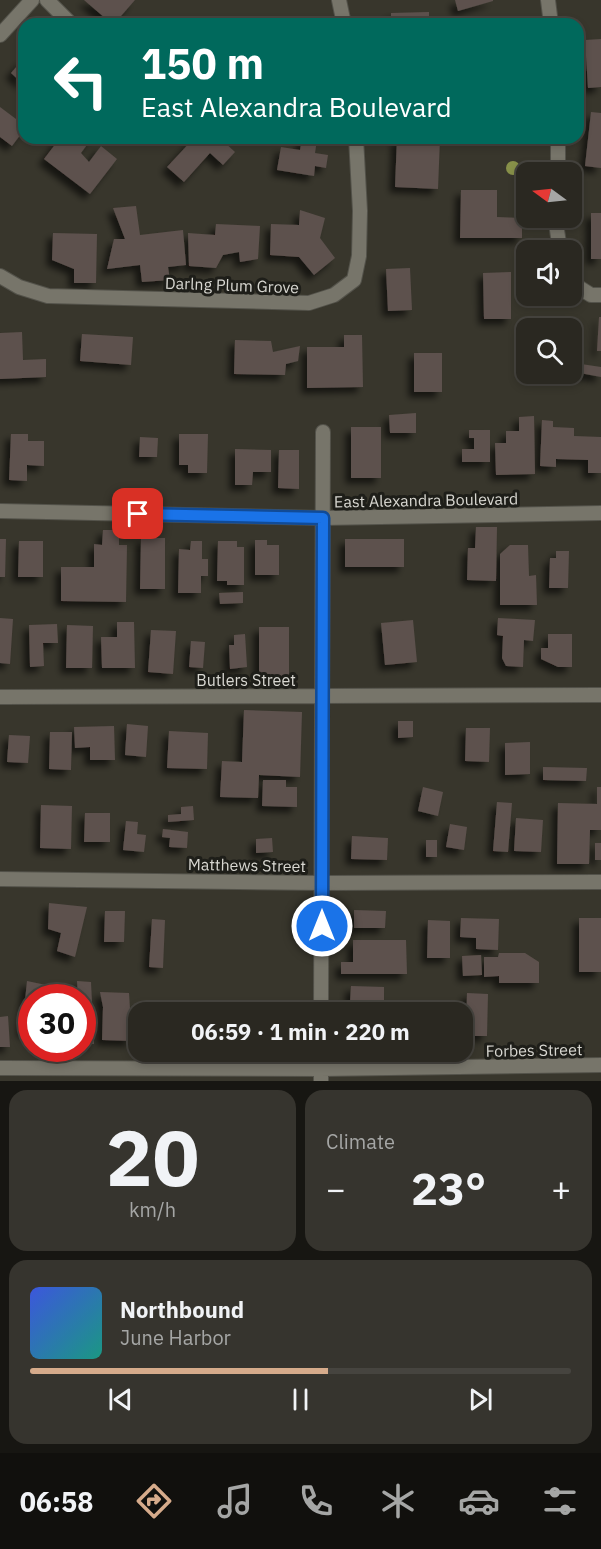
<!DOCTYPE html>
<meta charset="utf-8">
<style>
:root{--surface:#2a2821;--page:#36342e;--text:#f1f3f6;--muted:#a5a6a5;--line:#46443f;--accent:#d6ab8b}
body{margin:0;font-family:"IBM Plex Sans",sans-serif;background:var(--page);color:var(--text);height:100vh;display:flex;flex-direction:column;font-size:22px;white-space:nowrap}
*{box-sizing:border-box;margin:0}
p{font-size:20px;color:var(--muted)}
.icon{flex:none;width:33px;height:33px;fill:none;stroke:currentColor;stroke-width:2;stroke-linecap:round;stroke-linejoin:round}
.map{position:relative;height:1081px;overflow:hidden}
.side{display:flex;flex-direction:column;gap:9px;padding:9px;background:#171612;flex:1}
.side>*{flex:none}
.hud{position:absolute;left:18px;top:18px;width:566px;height:126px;border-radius:18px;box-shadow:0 3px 9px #0003,0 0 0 2px var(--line);background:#00695c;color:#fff;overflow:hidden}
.needle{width:39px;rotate:285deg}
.buttons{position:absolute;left:516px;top:162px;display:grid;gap:12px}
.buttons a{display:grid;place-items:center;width:66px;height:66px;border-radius:12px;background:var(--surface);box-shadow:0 3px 9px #0003,0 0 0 2px var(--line);font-size:30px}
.speed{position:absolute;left:18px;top:984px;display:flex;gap:12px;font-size:30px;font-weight:700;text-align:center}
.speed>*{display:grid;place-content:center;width:78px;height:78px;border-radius:50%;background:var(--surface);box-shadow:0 3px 9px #0003,0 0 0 2px var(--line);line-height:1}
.speed .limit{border:9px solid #d22;background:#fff;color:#111}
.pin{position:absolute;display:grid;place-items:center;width:51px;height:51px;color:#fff;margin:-26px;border-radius:12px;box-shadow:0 3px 9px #0006}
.me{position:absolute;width:66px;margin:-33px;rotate:0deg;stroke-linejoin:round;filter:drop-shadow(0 0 4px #0008)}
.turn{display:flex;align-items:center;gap:21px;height:126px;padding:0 24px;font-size:27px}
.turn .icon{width:78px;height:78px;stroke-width:2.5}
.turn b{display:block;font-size:42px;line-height:51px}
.big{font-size:45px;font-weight:700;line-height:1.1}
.side .widget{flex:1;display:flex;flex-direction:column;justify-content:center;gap:9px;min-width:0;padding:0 21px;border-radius:18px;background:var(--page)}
.side .dial{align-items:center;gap:0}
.dial b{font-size:78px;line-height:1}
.song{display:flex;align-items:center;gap:18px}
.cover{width:72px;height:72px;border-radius:9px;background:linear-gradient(135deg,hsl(230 70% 55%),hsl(170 70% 35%))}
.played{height:6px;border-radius:3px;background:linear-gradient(90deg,var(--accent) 55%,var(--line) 55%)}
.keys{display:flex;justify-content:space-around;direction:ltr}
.heat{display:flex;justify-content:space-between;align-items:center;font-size:33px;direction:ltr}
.side .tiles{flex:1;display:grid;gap:9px;grid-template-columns:1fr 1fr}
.widget:last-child{grid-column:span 2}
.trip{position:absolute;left:128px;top:1002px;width:345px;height:60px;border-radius:18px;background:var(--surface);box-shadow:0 3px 9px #0003,0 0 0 2px var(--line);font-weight:700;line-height:60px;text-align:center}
.menu{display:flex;height:96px;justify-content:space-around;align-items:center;background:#11100d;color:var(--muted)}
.menu .icon{width:42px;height:42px}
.menu .active{color:var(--accent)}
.menu b{font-size:27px;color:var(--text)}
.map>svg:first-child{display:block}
.building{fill:#5d514d;filter:url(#shadow)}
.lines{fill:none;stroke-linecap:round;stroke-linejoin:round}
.street-casing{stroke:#53524a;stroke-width:16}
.street{stroke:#77756a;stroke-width:14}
.tree{fill:#879049}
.route-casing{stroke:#114b97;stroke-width:15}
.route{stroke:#1a73e8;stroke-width:10}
.labels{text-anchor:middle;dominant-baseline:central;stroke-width:6;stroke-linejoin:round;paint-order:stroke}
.street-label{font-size:16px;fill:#d8d7d1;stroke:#1e1e19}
</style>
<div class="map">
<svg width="601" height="1081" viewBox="0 0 601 1081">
<defs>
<filter id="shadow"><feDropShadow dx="-5.5" dy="5.5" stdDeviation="3" flood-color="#0009"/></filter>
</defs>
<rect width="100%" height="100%" fill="#38362c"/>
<path class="building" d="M84,0H135L114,24H112Z
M455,0H493V1L458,11Z
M429,12V24H391V13Z
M601,39V87L588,88L585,40Z
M24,58V85L11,73Z
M0,107L24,125V130L12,146L0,137Z
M591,112L601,113V168L585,166Z
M60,138H92L81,153L89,162L101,146L117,159L90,194L44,159Z
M194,138H225L223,141L235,152L223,165L210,153L184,182L167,167Z
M302,138L317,140L315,153L328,155L326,168L315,166L314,176L277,170L281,147L300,150Z
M397,138H440L438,189L395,187Z
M461,190H497V217L522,218V238H460Z
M136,206L140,235L183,230L186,265L168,267L170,280L142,282L140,265L107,269L114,239H125L113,208Z
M300,210L325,218L320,238L335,258L314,275L299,257L270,255L271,224L299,225Z
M591,213H601V259H591Z
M216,224L260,226L258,259L240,262L239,252L223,255L216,268L189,266L188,233L215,235Z
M53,233L97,234L96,283H74V269L52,260Z
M410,268L412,310L388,311L386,269Z
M511,272V319H484L483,273Z
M599,317H601V351H597Z
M22,332L23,360L46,359V377L0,379V333Z
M82,334L133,337L131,365L80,361Z
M344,335H362L363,387L307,388V347H344Z
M235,340L271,341L273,352L300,346L298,361L286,364L285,375L234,374Z
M414,353H442V392H414Z
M581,364L601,367V377L580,373Z
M416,413V433H390L389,415Z
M534,416L535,474L496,475L495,443H506V431H519V417Z
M542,420L553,421V427L574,428V436L601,437V473H588V460L556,459V467L540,466Z
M351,427H381V478H351Z
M469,430H490V462H462V449H474V438H469Z
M11,434H28V441H44V466L27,465V481L9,480Z
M179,434H208L207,473H188V465H179Z
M140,437L158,438L157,457H139Z
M235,449L271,450V472H253L252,485H235Z
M279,450H299V489L278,488Z
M476,527H497L496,581L467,580L468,548H475Z
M103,530H119V545H127L126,602L61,601V567H94V544L102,545Z
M141,538H165V589H140Z
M0,539H6L5,577H0Z
M345,539H404V567H345Z
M255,540H267V545H279V575H255Z
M19,541H43V577H18Z
M191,541H202V559H208V576H201V593H178L179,549L190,550Z
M218,541H237V547H244V585H227V581H217Z
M510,545H528L529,576L536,575L537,605H500V554Z
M556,551H569L568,588H549L550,558H556Z
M243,592V603L220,604L219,593Z
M0,618L13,619L10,664L0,663Z
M498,618L535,620L533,641L524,640L523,667L506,666L502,658L503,636L497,635Z
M413,620L417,662L385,665L381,623Z
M117,622H134L135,668H102L101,637H117Z
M57,624L58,643H43L44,666L30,667L29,625Z
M67,625L93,626L92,668H66Z
M259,627H289V687H259Z
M151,630L176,631L173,674L148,672Z
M245,634L247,667L230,669L229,645H234V635Z
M548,634H572V667H558L541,659V648H548Z
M191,641L205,642L203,668L189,667Z
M244,710L302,712L300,777L259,775L258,798L220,797L222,761L242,762Z
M398,721H413V737L398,738Z
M127,724L148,726L146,757L125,755Z
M114,726L115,760H90V747L75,748L74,727Z
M466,728H490L489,762L465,761Z
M169,731L208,733L207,769L167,768Z
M50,732H72L71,770L49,769Z
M9,735L30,736L28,763L7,762Z
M530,742V774L505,775V743Z
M543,767L587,768L586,781L543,780Z
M263,780H286V787H297V807L262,806Z
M423,787L443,792L438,816L418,811Z
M597,787H601V830H590L589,864H557L558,803L597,804Z
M497,802L512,803L508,852L493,851Z
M41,805L72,806L71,849L40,848Z
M193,806L194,820L168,822V815L181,814V807Z
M85,813H110V842H84Z
M516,818L543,820L541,852L514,851Z
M126,821L138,822L137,834L146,835L144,852L123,850Z
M450,824L467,827L464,850L446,847Z
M163,829L188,832L187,848L169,847L170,838L162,837Z
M352,836L388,838L387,860L351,859Z
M272,838L273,852L256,853V839Z
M426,840H437V857H426Z
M595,843H601V860H595Z
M49,903L87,907L75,957L57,951L61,933L48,929Z
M354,910L386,911L385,928H354Z
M105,911H125L124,942H104Z
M461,918L499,919L498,950L476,949V938L460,937Z
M579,918H601V972H579Z
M152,919L165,920L163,968L149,967Z
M428,920L450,921V958H427Z
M353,940H406L407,974H341V962H353Z
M499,953H525L539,962V983H499V976L484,977V957H498Z
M481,955L482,975L463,976L462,956Z
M27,981L51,986V998H32V1033L22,1031Z
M77,981L91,982L94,1044L82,1043V998H78Z
M351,986L384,987V1003L350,1002Z
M100,992L129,993L132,1041L102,1040L103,1007Z
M467,993L488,994L487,1036H466Z
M422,1005L452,1006V1012H422Z
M8,1016L10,1047H0V1017Z"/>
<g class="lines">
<g class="street-casing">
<path id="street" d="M47,0L71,24
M339,0L344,24
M548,0L551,24
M0,35L32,0
M558,172V138
M557,218V230L560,250
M0,276L19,287L48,296L309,303L334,295L354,280L359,256L360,211L356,138
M572,283L591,295H601
M0,511L323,518L601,513
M0,697L601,695
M0,879L322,883L601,882
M321,1012L323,432
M0,1068L321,1069L601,1065
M321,1081V1052"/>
</g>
<use href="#street" class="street"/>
</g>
<circle class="tree" cx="513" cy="168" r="7"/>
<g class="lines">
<g class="route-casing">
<path id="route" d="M138,514L323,518L322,926"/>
</g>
<use href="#route" class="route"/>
</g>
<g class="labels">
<g class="street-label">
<text transform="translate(232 285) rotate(2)">Darlng Plum Grove</text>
<text transform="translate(426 500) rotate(-1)">East Alexandra Boulevard</text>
<text x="246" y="680">Butlers Street</text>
<text transform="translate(247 865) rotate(1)">Matthews Street</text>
<text transform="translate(534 1050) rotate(-1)">Forbes Street</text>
</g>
</g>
</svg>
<div class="buttons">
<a><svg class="needle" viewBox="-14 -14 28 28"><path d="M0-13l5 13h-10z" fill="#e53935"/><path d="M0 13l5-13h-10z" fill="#a5a6a5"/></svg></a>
<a><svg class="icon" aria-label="sound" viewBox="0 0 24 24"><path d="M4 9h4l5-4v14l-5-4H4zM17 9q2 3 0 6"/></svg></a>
<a><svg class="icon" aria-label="search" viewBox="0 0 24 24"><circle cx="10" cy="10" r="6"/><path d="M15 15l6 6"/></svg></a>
</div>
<div class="speed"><div class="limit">30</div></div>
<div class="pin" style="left:138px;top:514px;background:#d93025"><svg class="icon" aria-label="arrive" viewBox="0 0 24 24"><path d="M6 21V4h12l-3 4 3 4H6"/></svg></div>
<svg class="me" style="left:322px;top:926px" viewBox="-20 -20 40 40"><circle r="17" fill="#1a73e8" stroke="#fff" stroke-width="3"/><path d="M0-11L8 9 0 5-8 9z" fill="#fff"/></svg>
<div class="trip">06:59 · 1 min · 220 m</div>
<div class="hud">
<div class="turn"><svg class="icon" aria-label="left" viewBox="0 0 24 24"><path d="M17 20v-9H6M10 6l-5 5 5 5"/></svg><div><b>150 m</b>East Alexandra Boulevard</div></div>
</div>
</div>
<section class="side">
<div class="tiles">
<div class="widget dial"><b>20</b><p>km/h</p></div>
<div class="widget"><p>Climate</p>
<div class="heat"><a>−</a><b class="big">23°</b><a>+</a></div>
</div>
<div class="widget">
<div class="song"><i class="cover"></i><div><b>Northbound</b><p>June Harbor</p></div></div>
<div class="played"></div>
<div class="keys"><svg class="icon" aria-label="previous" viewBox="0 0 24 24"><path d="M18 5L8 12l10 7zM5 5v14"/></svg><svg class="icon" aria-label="pause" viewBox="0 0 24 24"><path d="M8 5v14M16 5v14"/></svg><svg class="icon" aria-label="next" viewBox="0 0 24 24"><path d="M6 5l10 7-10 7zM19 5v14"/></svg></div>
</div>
</div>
</section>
<nav class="menu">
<b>06:58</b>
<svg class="icon active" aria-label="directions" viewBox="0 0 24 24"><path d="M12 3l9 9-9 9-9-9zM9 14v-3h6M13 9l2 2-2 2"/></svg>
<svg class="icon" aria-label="music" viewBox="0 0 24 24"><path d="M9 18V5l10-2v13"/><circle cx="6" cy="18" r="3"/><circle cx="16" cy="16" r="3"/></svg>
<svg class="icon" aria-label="phone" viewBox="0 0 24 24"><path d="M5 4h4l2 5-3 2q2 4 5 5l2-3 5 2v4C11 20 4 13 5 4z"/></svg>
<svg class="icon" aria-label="climate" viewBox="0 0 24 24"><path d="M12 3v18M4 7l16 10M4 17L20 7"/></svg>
<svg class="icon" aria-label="car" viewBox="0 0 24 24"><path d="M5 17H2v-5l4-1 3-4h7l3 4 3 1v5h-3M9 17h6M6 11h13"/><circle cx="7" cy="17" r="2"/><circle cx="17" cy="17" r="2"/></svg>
<svg class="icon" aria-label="filters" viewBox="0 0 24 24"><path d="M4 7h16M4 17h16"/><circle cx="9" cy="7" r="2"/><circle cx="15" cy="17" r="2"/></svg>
</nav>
